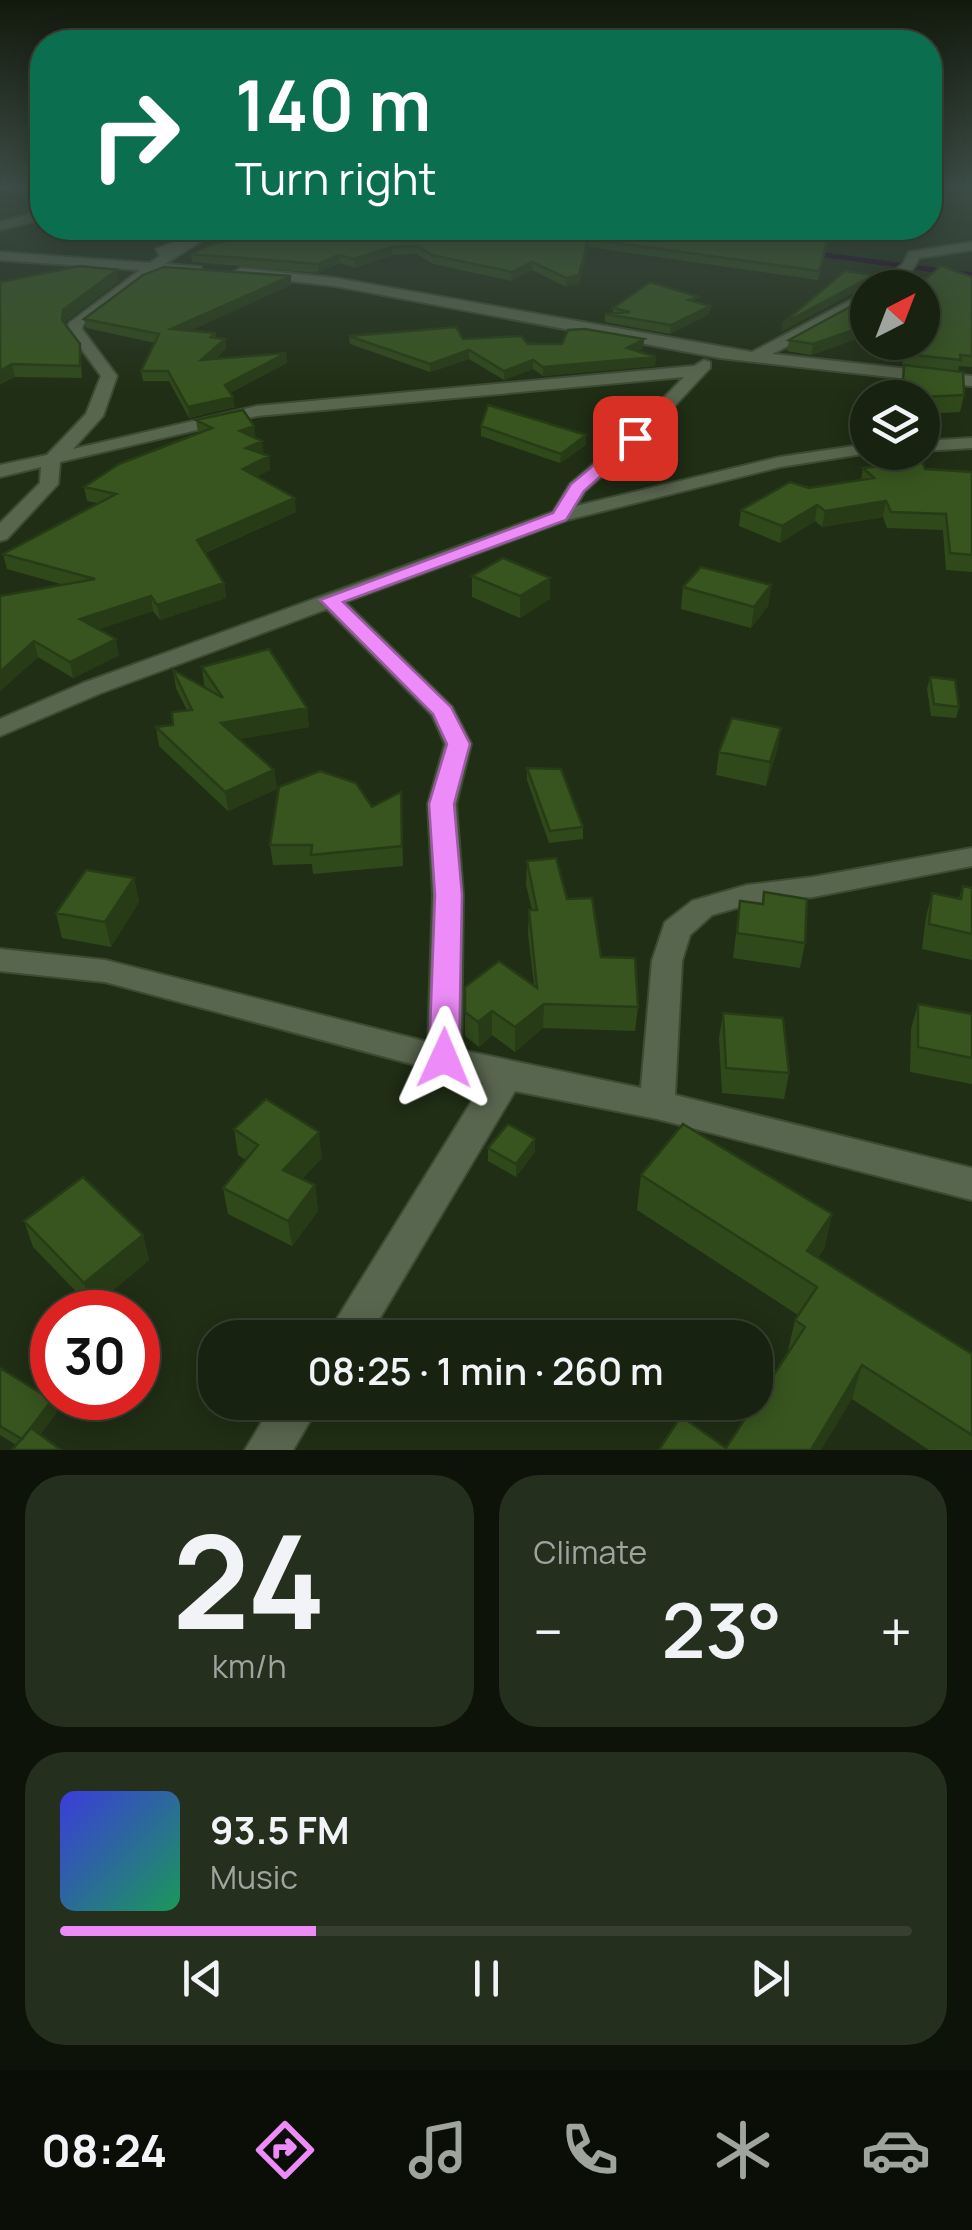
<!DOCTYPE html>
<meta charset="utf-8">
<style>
:root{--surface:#182210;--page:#252f1e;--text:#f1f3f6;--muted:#9fa49f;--line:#363f30;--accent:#ed8cf9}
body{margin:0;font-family:Manrope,sans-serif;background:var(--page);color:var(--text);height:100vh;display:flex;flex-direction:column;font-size:38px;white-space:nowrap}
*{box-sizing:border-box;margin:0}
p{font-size:32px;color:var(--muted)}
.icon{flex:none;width:55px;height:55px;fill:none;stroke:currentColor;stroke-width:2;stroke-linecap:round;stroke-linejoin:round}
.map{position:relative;height:1450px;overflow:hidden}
.panel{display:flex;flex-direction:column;gap:25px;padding:25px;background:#0d1309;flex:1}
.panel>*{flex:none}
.hud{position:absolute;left:30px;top:30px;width:912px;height:210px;border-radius:40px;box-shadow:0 5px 25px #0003,0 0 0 2px var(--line);background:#0b6e4f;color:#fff;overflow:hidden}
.needle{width:65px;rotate:42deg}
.tools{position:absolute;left:850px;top:270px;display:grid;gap:20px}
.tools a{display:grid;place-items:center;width:90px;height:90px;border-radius:50%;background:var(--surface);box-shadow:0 5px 25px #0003,0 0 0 2px var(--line);font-size:50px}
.speed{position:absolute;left:30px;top:1290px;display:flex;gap:20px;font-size:50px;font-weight:700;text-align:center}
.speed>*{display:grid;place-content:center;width:130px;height:130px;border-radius:50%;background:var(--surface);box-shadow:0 5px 25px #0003,0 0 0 2px var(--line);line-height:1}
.speed .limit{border:15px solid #d22;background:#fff;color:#111}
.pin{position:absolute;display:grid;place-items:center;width:85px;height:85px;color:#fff;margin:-42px;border-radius:20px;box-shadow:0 5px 15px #0006}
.me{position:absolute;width:110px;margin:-55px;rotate:1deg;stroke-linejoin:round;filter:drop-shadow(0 0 8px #0008)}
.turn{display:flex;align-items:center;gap:35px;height:210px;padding:0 40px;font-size:45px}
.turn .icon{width:130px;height:130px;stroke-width:2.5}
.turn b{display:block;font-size:70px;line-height:85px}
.big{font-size:75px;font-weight:600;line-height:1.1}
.panel .card{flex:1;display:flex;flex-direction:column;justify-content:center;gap:15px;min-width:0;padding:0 35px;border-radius:40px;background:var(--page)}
.panel .dial{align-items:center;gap:0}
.dial b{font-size:130px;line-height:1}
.song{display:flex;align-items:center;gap:30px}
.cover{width:120px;height:120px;border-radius:15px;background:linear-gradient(135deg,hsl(240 70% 55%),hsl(150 70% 35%))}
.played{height:10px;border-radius:5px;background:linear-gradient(90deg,var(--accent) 30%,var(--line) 30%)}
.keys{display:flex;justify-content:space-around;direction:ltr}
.heat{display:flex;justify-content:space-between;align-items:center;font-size:55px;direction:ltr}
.panel .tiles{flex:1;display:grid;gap:25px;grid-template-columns:1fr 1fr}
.card:last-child{grid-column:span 2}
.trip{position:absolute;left:198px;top:1320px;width:575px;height:100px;border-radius:40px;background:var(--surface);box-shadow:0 5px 25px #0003,0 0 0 2px var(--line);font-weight:600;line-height:100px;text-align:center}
.tab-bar{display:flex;height:160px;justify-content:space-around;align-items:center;background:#0a0e06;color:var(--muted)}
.tab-bar .icon{width:70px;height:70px}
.tab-bar .selected{color:var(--accent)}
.tab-bar b{font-size:45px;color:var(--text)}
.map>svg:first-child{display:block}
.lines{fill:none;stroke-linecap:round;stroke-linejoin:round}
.stream{stroke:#230028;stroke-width:5}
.minor-tunnel{stroke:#3c4931;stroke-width:12;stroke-dasharray:12 6;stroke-linecap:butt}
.minor-casing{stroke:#3d4b33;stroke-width:4}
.minor{fill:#59664f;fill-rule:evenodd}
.wall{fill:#30491b}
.shaded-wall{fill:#273c16}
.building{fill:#38551f;stroke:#273c16;stroke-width:2.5}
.route{fill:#ed8cf9;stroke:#9a5ba2;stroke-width:2.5}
</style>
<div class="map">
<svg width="972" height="1450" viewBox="0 0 972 1450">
<rect width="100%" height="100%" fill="#202e15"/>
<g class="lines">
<path class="stream" d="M178,228L251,241
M811,253L972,275"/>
<path class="minor-tunnel" d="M202,235L219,228"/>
<g class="minor-casing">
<path id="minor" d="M13,188H42V194Z
M42,211V219L0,230V222Z
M202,231L208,235L206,238L165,264L201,267V273L155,271L83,325L82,329L117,376L103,416L73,449L257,406L694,366L704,360L710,362V368L641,442L585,491L576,506L780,457L868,444V452H875L780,467L567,520L345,602L452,707L471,744L456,804L463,895L461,1050L641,1088L652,961L665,922L692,901L747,885L813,877L972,848V866L813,897L747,905L712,915L690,935L682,961L675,1095L972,1168V1200L657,1119L515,1091L368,1338H325L483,1083L105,982L0,971V949L105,960L428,1042L433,895L428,804L445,744L432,715L327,609L101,693L0,736V719L83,683L553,512L570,484L629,434L684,377L257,416L60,462L58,484L7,539L0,541V523L40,483L41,467L0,477V465L47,455L86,414L101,376L67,329L69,323L140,270L0,260V252L150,263L160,256L156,249Z
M972,242V250L919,258C911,277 892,288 872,288L903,264L909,252Z
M241,268L335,278L752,352L868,291V302L846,317L772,354L972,376V386L720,358L335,286L236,275L234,272Z
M972,438V448L922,451V441Z
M274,1402H321L293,1450H245Z"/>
</g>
<use href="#minor" class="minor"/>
</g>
<path class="wall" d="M930,188H972V202L930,201Z
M832,228L818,280L588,247L579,284L566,287L532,270L511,281L433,264L417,254L392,255L355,268L340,263L318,273L192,262L191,254Z
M291,276V285L189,331L215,333L216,338L225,339L226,349L215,359L286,353L287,363L230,393L235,407L189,418L169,381H143L141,371L155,343L86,328L84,319Z
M972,277V367L959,366L958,371L902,365L903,358L881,353L883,342Z
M119,281L65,322V324L80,344L82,378L15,377L0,384V282Z
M868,297V335L811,355L787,351L789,340Z
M698,303L710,306L709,314L670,334L605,322V314L613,313V308Z
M349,336L463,339L562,344L644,339L643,348L637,351L655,366L543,376L533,369L504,380L469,359L430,372L350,344Z
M904,365L964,395L960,412L922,414V398H900Z
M196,420L256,438L263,454L269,456L270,470L257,476L296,512L205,553L224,583L226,598L160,620L153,611L98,629L119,655L73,678L38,657L0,691V596L64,585L7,569L3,554L97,503L87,501L84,487L198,433Z
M481,426L586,435V445L560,463L481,436Z
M863,468L925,469L972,472V572L946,570L943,530L887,528L883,517L822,527L815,521L780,543L739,526L741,510L809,488L861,480Z
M472,576L550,599L520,618L472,597Z
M771,585L768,606L751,628L681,609L683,587Z
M202,667L307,708L309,727L239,739L274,770L277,789L228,811L159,746L156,727L173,725L187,710L176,688L173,670L207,688L204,685Z
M930,677L959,707L956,718L931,716L927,689Z
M781,728L777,751L766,786L716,775L719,752Z
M527,768L583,827V839L549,843L527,780Z
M401,792L403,866L313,874L312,864L273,865L270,845L372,807Z
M527,861L567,899L601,957L638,1007L635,1031L543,1028L515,1052L492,1035L479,1047L465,1036V987L534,985L528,934L529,910H532L526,885Z
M134,878L139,902L111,947L62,938L56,913Z
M963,886L972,888V960L922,949L926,917L932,893L959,898Z
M740,901L762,904L805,943L800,968L733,958Z
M918,1004L972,1014V1084L910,1072L911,1029Z
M723,1013L789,1073L784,1099L722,1093L719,1038Z
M234,1129L322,1158L302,1179L315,1185L318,1211L292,1246L228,1214L223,1188L246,1160L238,1155Z
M535,1139V1152L516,1177L488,1161V1148Z
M641,1175L832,1214L824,1249L818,1257L972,1354V1450H929L852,1399L726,1448L787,1355L795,1320L798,1315L637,1210Z
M24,1221L143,1235L149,1260L92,1308L33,1247Z
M0,1368L57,1412L40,1435L16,1445L0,1435Z"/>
<path class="shaded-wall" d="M0,188H12V192L0,196Z
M588,239V247L579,284L566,287V278Z
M392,247V255L355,268L354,259Z
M339,255L340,263L318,273V264Z
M532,262V270L511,281L512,272Z
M117,270L119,281L65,322L64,331L62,320L63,310Z
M874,275L872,283L781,332L782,324Z
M291,276V285L172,339L171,329Z
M710,306L709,314L670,334L671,325Z
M868,325V335L811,355L813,344Z
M225,339L226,349L202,370L201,360Z
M644,339L643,348L626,356L627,348Z
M469,350V359L430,372V364Z
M286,353L287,363L226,395L225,385Z
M656,357L655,366L543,376V367Z
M533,360V369L504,380V371Z
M12,364L15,377L0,384V371Z
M233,397L235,407L189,418L188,407Z
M254,426L256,439L240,431Z
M586,435V445L560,463L561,454Z
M262,441L264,455L246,448Z
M269,456L270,470L244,483L243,469Z
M295,498L296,512L199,555L197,540Z
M886,501L883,517L822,527L825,511Z
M817,505L815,521L780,543L782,526Z
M550,578V599L520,618V596Z
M224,583L226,598L160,620L157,605Z
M771,585L768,606L751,628L754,607Z
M151,596L153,611L83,635L80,619Z
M116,639L119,655L73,678L70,662Z
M34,641L38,657L0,691V672Z
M307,708L309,727L224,742L221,723Z
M781,728L777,751L766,786L770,762Z
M274,770L277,789L228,811L225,792Z
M134,878L139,902L111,947L105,922Z
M544,1004L543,1028L515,1052V1027Z
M492,1011V1035L479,1047L478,1022Z
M319,1132L322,1158L287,1195L283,1170Z
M535,1139V1152L516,1177V1164Z
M315,1185L318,1211L292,1246L288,1221Z
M832,1214L824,1249L804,1278L807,1251Z
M143,1235L149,1260L92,1308L84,1283Z
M862,1365L852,1399L821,1450H811Z
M52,1400L57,1412L29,1450L22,1439Z"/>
<path class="building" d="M930,188H972V195L930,194Z
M289,228H831L819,271L588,239L579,275L566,278L532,262L512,272L432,255L417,246L392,247L354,259L339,255L318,264L191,254L212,244Z
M80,266L117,270L63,310L62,320L80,344V366L12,364L0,371V282Z
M941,266L972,277V356L960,355L961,360L904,354L905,347L884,342H922V309L928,304L922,306V288H873V282L927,278Z
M164,267L291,276L171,329L215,333L211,337L225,339L201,360L286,353L225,385L233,397L188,407L168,371H141L159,334L84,319L143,275Z
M845,271L874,275L782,324Z
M650,282L699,297L689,300L710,306L671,325L605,314L630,312L613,308Z
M868,297V325L813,344L789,340Z
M456,327L463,339L521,336L528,344H562L568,330L585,329L644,339L627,348L656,357L543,367L533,360L504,371L469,350L430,364L349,336Z
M904,365L963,372L964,395L902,398Z
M488,405L586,435L561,454L481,426Z
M243,410L254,426L240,431L262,441L246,448L269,456L243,469L295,498L197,540L224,583L157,605L151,596L80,619L116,639L70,662L34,641L0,672V596L95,579L3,554L116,494L84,487L119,464L212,428L196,420Z
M922,462L925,469L972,472V555L950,553L946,514L891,512L886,501L825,511L817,505L782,526L741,510L790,482L809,488L874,478L863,468Z
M503,558L550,578L520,596L472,576Z
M701,567L771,585L754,607L683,587Z
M269,649L307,708L221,723L274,770L225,792L156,727L173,725L172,712L192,710L173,670L223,698L202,667Z
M930,677L955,680L959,707L934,704Z
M732,718L781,728L770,762L719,752Z
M527,768L561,769L583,827L550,831Z
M320,771L356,783L372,807L401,792L402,846L311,855L312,845H270L279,787Z
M556,858L567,899L592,898L601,957L635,958L638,1007L544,1004L515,1027L492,1011L478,1022L465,1012V987L499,961L537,988L529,910H537L527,861Z
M86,870L134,878L105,922L56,913Z
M963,886L972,888V934L929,924L932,893L961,899Z
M764,892L807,899L805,943L737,933L740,901L763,904Z
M918,1004L972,1014V1058L918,1047Z
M723,1013L783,1018L789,1073L726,1068Z
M266,1099L319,1132L283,1170L315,1185L288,1221L223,1188L258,1145L234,1129Z
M508,1124L535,1139L516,1164L488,1148Z
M683,1124L832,1214L807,1251L972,1354V1435L862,1365L811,1450H659L681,1416L726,1448L805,1327L795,1320L817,1287L641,1175Z
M83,1177L143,1235L84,1283L24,1221Z
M0,1368L52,1400L22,1439L0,1426Z
M31,1428L61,1450H12Z"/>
<linearGradient id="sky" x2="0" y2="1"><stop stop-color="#12190c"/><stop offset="0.48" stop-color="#3c4c46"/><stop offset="1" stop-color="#3c4c46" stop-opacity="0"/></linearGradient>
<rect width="972" height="392" fill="url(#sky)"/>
<path class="route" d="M630,435L643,438L584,491L566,520L343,602L451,707L470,744L454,804L462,895L459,1058L455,1067L444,1070L433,1067L429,1058L435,895L429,804L447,744L433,714L320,600L553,513L571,484Z"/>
</svg>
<div class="tools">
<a><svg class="needle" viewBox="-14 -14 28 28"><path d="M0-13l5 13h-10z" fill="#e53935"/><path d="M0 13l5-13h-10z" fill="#9fa49f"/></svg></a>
<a><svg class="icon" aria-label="layers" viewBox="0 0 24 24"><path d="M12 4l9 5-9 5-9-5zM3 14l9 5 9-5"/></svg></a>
</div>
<div class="speed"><div class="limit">30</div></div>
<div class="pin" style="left:635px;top:438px;background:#d93025"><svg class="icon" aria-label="arrive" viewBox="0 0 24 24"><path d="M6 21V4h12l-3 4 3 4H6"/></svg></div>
<svg class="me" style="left:444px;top:1058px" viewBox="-20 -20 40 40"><path d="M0-17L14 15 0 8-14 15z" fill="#ed8cf9" stroke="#fff" stroke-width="4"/></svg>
<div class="trip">08:25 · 1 min · 260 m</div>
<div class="hud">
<div class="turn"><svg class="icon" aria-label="right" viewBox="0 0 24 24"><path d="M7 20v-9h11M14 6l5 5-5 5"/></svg><div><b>140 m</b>Turn right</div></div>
</div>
</div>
<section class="panel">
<div class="tiles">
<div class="card dial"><b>24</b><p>km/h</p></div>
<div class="card"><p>Climate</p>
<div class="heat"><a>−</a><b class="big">23°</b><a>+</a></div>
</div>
<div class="card">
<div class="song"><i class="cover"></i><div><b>93.5 FM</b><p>Music</p></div></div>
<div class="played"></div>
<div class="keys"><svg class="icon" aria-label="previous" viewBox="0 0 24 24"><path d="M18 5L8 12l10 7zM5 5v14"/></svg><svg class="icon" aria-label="pause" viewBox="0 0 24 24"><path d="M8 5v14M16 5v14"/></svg><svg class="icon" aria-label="next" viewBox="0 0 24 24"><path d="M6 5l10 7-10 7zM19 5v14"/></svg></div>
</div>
</div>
</section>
<nav class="tab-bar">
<b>08:24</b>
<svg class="icon selected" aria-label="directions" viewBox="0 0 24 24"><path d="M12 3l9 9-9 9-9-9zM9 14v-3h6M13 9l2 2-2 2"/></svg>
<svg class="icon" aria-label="music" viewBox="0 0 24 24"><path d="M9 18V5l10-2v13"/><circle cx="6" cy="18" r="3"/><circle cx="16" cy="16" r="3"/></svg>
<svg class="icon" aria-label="phone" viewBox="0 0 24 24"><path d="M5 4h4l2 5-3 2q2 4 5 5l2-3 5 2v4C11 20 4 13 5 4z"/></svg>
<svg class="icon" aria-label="climate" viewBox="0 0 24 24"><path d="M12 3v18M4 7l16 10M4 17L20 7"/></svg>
<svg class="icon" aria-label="car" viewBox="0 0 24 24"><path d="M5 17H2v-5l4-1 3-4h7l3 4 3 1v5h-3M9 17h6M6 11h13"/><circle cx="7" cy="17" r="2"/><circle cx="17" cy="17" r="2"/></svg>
</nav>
